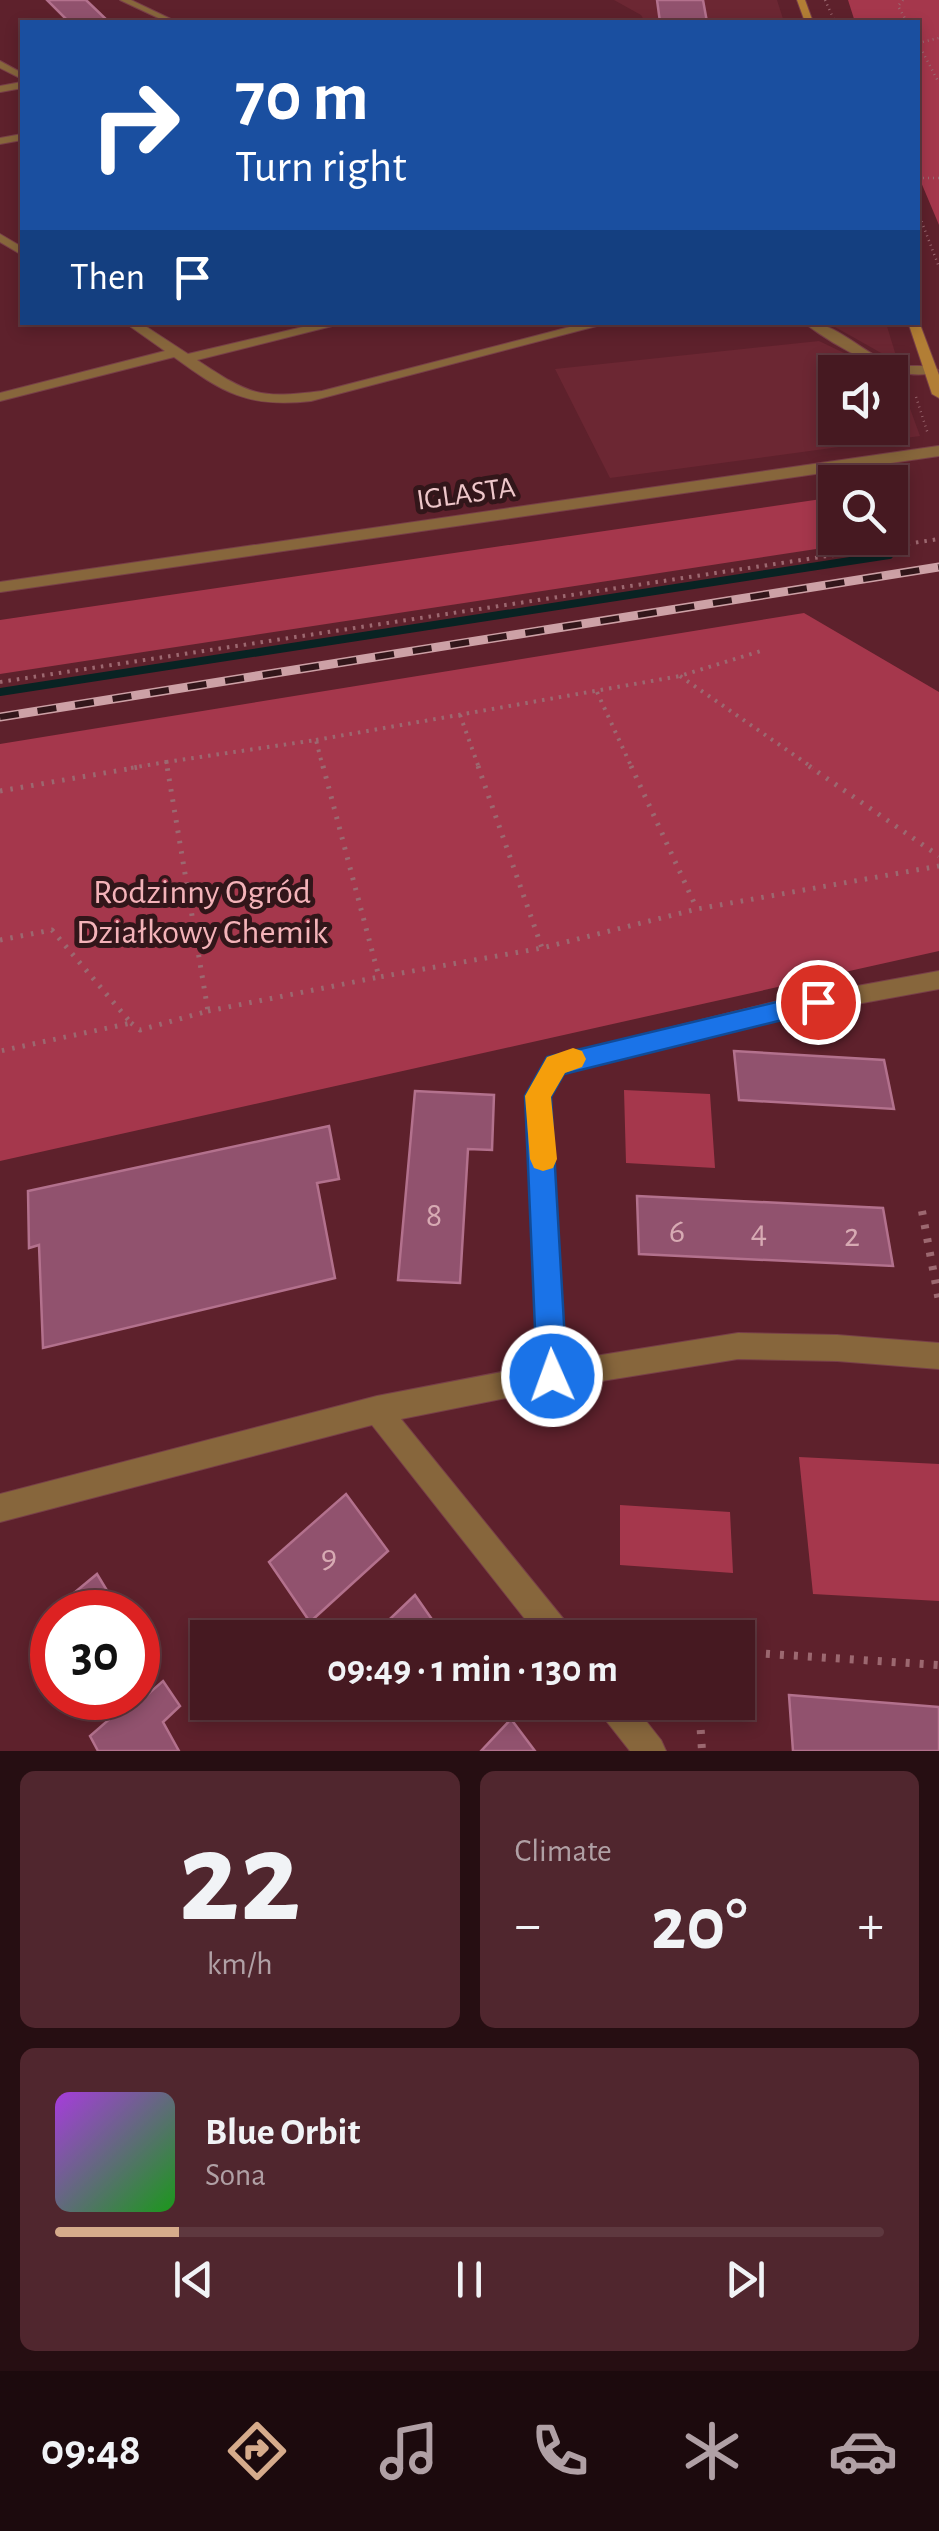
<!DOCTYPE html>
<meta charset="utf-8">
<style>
:root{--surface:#461921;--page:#50262e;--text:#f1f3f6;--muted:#b0a0a5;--line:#5e383f;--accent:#d6ab8b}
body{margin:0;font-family:"Alegreya Sans",sans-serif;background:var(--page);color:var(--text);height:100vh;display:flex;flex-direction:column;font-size:38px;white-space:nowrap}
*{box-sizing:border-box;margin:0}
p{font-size:32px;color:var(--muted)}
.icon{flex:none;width:55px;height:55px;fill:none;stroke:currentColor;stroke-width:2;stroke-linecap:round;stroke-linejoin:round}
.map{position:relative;height:1751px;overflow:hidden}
.side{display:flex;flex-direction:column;gap:20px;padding:20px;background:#260e12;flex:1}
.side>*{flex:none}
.hud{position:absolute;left:20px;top:20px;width:900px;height:305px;border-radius:0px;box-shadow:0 5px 15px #0003,0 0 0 2px var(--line);background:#1a4fa0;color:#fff;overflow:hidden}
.controls{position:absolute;left:818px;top:355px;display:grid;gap:20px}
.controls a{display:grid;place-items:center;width:90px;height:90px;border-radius:0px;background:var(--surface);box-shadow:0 5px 15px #0003,0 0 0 2px var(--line);font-size:50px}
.speed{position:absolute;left:30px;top:1590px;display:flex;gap:20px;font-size:50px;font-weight:700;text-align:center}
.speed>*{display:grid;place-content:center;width:130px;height:130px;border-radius:50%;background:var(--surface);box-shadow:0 5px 15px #0003,0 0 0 2px var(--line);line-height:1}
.speed .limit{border:15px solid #d22;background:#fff;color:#111}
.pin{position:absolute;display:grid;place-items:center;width:85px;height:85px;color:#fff;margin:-42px;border:5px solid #fff;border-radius:50%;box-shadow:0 2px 10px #0007}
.me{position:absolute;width:110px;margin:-55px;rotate:358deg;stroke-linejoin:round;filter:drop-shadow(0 0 8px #0008)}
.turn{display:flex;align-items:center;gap:35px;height:210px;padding:0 50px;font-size:45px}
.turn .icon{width:130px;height:130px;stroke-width:2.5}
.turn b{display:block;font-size:70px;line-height:85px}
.then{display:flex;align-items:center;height:95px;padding:0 50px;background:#0003;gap:20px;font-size:38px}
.big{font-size:75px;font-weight:700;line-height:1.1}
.side .widget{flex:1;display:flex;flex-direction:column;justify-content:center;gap:15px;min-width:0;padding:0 35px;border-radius:15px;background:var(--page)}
.side .dial{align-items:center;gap:0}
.dial b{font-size:130px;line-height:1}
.song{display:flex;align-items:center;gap:30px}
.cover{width:120px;height:120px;border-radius:15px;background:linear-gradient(135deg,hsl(280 70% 55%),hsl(120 70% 35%))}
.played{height:10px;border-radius:5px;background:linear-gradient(90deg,var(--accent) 15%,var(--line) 15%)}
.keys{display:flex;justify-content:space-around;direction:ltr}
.heat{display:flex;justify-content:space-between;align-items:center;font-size:55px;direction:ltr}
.side .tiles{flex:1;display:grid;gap:20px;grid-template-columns:1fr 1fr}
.widget:last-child{grid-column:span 2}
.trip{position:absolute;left:190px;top:1620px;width:565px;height:100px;border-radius:0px;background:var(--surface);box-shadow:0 5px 15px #0003,0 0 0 2px var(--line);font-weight:700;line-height:100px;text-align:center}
.dock{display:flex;height:160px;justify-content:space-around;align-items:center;background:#1c0a0d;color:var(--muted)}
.dock .icon{width:70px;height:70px}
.dock .on{color:var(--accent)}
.dock b{font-size:45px;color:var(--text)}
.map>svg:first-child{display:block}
.built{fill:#6c2733}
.green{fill:#a5374c}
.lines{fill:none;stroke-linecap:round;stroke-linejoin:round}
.stream{stroke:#092323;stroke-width:8}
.building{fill:#91526e;stroke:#b3718d;stroke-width:2.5}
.service-far1-casing{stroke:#783f48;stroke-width:8}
.service-casing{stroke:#783f48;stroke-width:12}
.minor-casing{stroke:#783f48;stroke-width:2}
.secondary-casing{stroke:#783f48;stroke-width:2}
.path-far3{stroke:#9c6870;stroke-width:2.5;stroke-dasharray:1 4;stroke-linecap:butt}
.path-far2{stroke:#9c6870;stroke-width:4;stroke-dasharray:2.5 6;stroke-linecap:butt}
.path-far1{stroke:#9c6870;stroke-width:5;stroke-dasharray:2.5 8;stroke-linecap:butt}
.path{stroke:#9c6870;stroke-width:8;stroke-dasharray:4 10;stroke-linecap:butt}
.service-far1{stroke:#87663c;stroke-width:6}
.service{stroke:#87663c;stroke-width:10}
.minor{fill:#87663c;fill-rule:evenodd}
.secondary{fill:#b27e35;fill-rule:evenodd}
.rail-casing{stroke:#cda1a6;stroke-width:9}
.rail{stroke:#32161a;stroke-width:6;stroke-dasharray:19;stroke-linecap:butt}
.route{fill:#1a73e8;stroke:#114b97;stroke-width:2.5}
.slow{fill:#f59e0b}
.labels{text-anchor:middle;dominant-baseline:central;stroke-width:10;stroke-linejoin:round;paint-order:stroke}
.far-street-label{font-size:30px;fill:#eec7ca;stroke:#32161a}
.park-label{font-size:35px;fill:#f4b3b9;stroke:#32161a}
.near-number-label{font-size:35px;fill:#d7aab3}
</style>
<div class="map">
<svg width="939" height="1751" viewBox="0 0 939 1751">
<rect width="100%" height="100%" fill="#5e212c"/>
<path class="built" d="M614,0H777L784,22H645L641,15Z
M828,323H886L897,359L890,358Z
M819,341L884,372H835V428H890V376L900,381L920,436L610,478L555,369Z"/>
<path class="green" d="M848,0H939V225L918,175V22H855Z
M835,497V538H890V531L895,537L0,674V620Z
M804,613L939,692V951L0,1161V744Z
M624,1090L710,1094L715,1168L626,1163Z
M799,1457L939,1464V1601L813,1594Z
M620,1505L730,1512L733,1573L620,1565Z"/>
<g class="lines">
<path class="stream" d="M0,692L889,555"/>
</g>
<path class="building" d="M47,0H86L109,22H69Z
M657,0H703L707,22H660Z
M734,1051L884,1060L894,1109L739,1100Z
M415,1091L494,1095L492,1150L468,1149L460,1283L398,1280Z
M329,1126L339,1179L317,1183L335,1278L43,1348L39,1245L29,1248L28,1191Z
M637,1196L883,1208L893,1266L639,1254Z
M346,1494L388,1551L310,1622L269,1562Z
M97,1574L120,1612H51Z
M415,1595L445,1638H370Z
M163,1681L180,1706L163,1722L179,1751H98L90,1736L144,1689L147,1695Z
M789,1695L939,1707V1751H793Z
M511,1719L535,1751H481Z"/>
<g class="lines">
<g class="service-far1-casing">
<path id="service-far1" d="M0,89L22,85"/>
</g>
<g class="service-casing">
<path id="service" d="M0,587L939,451"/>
</g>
<g class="minor-casing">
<path id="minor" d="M120,0H131L177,22H167Z
M0,61L22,73V79L0,68Z
M22,134V140L0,144V138Z
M0,234L22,247V255L0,242Z
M124,322H139L188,354L324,322H348L197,360C250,395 258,399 322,391L589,322H612L311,401C248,408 223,393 174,357L0,401V393L165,351Z
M803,322C840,322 864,357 898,365C912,368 926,363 938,370C905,389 830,343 803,322Z
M939,971V989L786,1017L563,1073L550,1097L564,1361L738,1333L837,1335L939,1343V1369L837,1361L738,1359L552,1389L401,1419L570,1627L574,1638H540L372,1425L0,1522V1494L377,1396L538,1365L527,1096L548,1058L786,999Z
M596,1702H631L661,1740L666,1751H630L600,1713Z"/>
</g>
<g class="secondary-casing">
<path id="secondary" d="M797,0H805L813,22H805Z
M918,319L939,375V398L932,394L908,322H918Z"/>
</g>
<path class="path-far3" d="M825,0L835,22
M903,0L898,6L907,22
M918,43L939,83
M918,43L939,38
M918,178H939
M918,212L939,267
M916,397L928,434"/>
<path class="path-far2" d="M680,676L813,768
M0,682L939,539
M597,692L632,768
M460,715L479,768
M316,740L680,676L761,651
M166,762L316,740L323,768
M131,768L166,762L167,768"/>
<path class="path-far1" d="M323,766L379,977L542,948L697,909L939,866
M478,766L542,948
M631,766L697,909
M809,766L939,856
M0,791L145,766
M0,940L52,930L131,1023L0,1051
M208,1011L379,977
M131,1023L140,1030L208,1011L167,766"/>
<path class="path" d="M922,1211L939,1301
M738,1652L939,1665
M699,1702L702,1751"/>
<use href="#service-far1" class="service-far1"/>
<use href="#service" class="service"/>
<use href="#minor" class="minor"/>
<use href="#secondary" class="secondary"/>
<g class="rail-casing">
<path id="rail" d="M0,717L939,567"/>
</g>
<use href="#rail" class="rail"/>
</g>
<path class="route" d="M818,992L827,995L831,1002L827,1009L564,1074L551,1097L567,1376L562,1387L552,1391L541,1387L537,1376L525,1096L547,1057Z"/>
<path class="slow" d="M573,1048L582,1051L586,1059L582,1067L565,1073L551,1097L557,1159L553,1168L543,1171L534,1168L530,1159L525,1096L547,1057Z"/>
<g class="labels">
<g class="far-street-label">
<text transform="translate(466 494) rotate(-8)">IGLASTA</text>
</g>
<g class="park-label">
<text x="202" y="892">Rodzinny Ogród<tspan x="202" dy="40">Działkowy Chemik</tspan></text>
</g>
<g class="near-number-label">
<text x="434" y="1215">8</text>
<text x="677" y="1231">6</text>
<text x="759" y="1232">4</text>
<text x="852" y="1235">2</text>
<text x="329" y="1556">9</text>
</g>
</g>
</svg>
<div class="controls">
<a><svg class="icon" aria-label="sound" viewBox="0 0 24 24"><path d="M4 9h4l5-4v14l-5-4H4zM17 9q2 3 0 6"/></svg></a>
<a><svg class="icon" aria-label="search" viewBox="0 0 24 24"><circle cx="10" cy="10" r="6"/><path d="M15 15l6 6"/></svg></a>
</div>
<div class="speed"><div class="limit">30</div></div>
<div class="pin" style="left:818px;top:1002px;background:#d93025"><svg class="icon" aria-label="arrive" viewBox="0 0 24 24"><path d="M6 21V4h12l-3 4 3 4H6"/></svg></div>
<svg class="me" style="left:552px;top:1376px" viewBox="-20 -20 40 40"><circle r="17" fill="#1a73e8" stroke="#fff" stroke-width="3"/><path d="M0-11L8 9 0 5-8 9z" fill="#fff"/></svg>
<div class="trip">09:49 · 1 min · 130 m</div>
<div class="hud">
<div class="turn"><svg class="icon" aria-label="right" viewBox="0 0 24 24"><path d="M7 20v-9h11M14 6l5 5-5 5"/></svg><div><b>70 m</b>Turn right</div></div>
<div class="then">Then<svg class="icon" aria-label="arrive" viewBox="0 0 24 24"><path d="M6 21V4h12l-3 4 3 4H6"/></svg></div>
</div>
</div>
<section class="side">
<div class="tiles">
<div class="widget dial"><b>22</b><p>km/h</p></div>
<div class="widget"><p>Climate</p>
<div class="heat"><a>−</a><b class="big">20°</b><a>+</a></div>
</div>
<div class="widget">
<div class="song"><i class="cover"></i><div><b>Blue Orbit</b><p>Sona</p></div></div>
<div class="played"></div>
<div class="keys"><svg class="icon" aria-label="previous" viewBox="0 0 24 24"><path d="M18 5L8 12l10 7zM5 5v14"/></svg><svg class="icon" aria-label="pause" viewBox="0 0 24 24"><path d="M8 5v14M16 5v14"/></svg><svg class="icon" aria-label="next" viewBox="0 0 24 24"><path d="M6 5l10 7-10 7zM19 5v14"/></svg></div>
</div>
</div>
</section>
<nav class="dock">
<b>09:48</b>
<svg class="icon on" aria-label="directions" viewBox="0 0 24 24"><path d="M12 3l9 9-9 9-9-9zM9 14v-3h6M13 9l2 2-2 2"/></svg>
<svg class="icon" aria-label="music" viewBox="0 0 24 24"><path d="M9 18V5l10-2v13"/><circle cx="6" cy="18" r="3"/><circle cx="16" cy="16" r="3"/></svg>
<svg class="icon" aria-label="phone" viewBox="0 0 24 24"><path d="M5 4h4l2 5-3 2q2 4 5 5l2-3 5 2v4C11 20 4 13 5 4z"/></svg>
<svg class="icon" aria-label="climate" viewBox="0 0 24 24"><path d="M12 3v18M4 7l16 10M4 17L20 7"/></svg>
<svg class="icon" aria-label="car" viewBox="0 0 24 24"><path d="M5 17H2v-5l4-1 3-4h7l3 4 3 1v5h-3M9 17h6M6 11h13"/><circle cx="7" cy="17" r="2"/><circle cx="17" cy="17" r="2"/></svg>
</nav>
